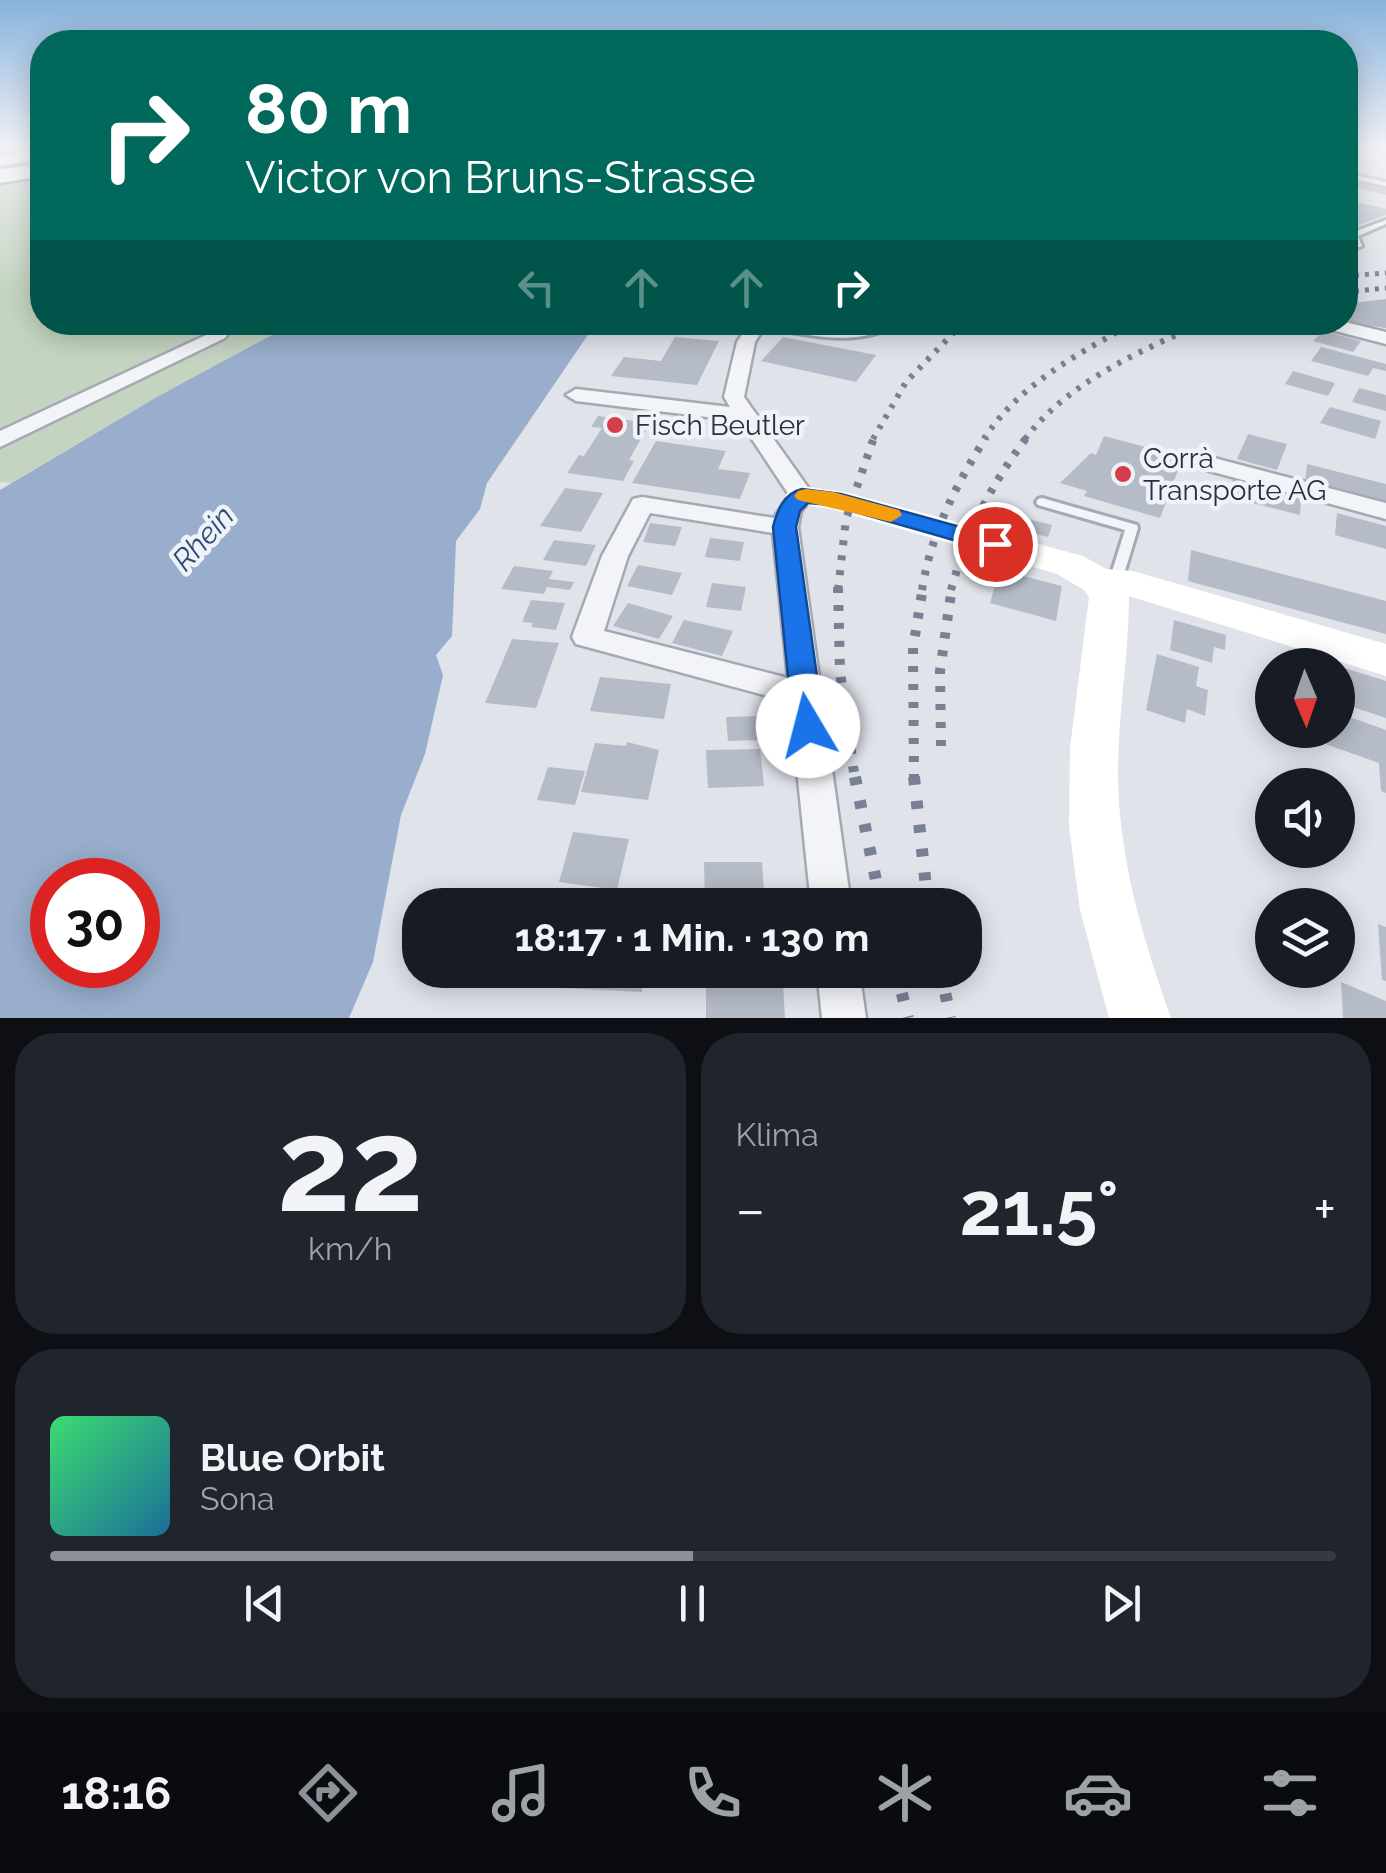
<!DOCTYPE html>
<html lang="de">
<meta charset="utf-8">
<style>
:root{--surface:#171b24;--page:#20242c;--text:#f1f3f6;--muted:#9ea1a6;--line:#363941;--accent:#8c9099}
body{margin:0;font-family:Raleway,sans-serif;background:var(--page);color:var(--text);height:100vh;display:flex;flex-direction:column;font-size:38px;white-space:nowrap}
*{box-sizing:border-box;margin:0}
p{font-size:32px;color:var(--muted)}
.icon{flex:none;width:55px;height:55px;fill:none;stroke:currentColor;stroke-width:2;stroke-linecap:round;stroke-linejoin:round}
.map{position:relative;height:1018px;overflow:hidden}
.details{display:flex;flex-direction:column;gap:15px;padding:15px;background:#0d0f14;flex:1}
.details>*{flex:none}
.banner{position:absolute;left:30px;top:30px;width:1328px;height:305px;border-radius:40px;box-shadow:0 5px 25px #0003;background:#00695c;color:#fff;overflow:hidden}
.needle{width:65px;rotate:178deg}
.fabs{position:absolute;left:1255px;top:648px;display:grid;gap:20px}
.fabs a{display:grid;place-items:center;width:100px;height:100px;border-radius:50%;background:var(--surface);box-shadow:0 5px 25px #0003;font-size:50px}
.speed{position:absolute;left:30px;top:858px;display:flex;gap:20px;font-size:50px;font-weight:700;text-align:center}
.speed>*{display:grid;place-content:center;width:130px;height:130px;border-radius:50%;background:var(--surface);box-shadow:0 5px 25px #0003;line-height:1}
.speed .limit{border:15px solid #d22;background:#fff;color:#111}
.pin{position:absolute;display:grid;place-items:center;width:85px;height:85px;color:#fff;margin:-42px;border:5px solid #fff;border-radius:50%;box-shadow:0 2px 10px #0007}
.me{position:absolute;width:110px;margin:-55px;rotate:352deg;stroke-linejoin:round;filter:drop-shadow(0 0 8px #0008)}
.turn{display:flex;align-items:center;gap:35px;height:210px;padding:0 50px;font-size:45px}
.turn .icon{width:130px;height:130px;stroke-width:2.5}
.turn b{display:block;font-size:70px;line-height:85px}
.lanes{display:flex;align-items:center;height:95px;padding:0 50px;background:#0003;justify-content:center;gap:50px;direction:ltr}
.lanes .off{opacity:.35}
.big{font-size:75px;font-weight:700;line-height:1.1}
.details .card{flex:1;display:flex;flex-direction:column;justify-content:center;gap:15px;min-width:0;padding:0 35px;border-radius:40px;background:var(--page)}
.details .dial{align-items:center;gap:0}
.dial b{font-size:130px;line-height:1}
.song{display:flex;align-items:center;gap:30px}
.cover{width:120px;height:120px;border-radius:15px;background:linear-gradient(135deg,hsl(140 70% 55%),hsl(200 70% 35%))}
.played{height:10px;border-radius:5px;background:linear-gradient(90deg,var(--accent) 50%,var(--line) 50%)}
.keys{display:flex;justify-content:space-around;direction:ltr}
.heat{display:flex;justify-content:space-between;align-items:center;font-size:55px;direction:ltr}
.details .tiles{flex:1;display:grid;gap:15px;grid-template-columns:1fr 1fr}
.card:last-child{grid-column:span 2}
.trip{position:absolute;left:402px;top:888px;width:580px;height:100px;border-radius:40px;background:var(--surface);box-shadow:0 5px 25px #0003;font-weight:700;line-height:100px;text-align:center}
.tab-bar{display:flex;height:160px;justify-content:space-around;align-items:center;background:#090b0e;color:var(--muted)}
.tab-bar .icon{width:70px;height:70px}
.tab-bar .active{color:var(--accent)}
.tab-bar b{font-size:45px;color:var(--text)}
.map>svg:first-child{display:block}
.green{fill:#c4d4c0}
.water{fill:#98aecc;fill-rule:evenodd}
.building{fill:#b6bcc7}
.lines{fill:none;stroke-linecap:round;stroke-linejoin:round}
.lane-casing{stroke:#a5a9b4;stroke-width:6}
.street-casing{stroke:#a5a9b4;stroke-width:5}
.primary-casing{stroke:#9ea6b6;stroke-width:4}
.highway-casing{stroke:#868fa1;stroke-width:5}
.lane{fill:#f3f4f8;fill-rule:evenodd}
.street{fill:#f3f4f8;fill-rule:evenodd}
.secondary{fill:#fff;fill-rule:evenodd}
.primary{fill:#fff;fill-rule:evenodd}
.highway{fill:#fff;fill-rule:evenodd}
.rail-far4{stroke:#788194;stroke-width:5;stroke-dasharray:4 6;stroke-linecap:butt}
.rail-far3{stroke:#788194;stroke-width:6;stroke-dasharray:4 8;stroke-linecap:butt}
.rail-far2{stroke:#788194;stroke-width:8;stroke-dasharray:5 10;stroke-linecap:butt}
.rail-far1{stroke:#788194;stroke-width:10;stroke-dasharray:6 12;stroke-linecap:butt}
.rail{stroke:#788194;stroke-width:12;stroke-dasharray:8 16;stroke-linecap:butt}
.route{fill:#1a73e8;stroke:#114b97;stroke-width:2.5}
.slow{fill:#f59e0b}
.poi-dot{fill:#d73c4a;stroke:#eff2f7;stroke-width:4}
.labels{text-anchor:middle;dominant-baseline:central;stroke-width:9;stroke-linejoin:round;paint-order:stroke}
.poi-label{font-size:28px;fill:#272f42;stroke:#eff2f7;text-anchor:start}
.water-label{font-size:30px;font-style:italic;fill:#2f4b79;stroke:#eff2f7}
</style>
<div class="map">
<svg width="1386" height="1018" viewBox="0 0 1386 1018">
<rect width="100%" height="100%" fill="#e0e3ea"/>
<path class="green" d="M42,172V322L296,323L155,398L11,483L0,482V178Z"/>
<path class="water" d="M296,322L596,323L487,483L480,509L456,541L452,636L436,655L443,675L425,754L401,815L373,962L349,1018H0V490L155,398ZM52,880H138V965H52Z"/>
<path class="building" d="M1356,179L1386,186V195L1345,185Z
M1345,199L1386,209V215L1345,230Z
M1386,299V328L1345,322V304Z
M670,322H730L722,333Z
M1323,331L1361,341L1353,352L1313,341Z
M675,337L719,341L697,385L611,376L624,357L661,361Z
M783,337L876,355L856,382L761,361Z
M1321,347L1386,364V371L1373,368L1368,376L1311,361Z
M1293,371L1335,383L1328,396L1285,384Z
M1359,388L1386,395V411L1352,402Z
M1330,407L1381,421L1375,439L1320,423Z
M598,416L650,423L629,460L634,461L623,481L567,473L579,455L584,456L602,428L591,427Z
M1248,434L1287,444L1277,470L1237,459Z
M1104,436L1183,457L1160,518L1084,496L1087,491L1060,483L1091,453L1096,455Z
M656,441L726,451L718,469L750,473L740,499L632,483Z
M1307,464L1386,484V503L1305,482Z
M1233,479L1301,498L1300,515L1229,497Z
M565,488L603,493L581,532L540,526Z
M1337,513L1386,526V549L1335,535Z
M1017,516L1052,525L1048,537L1012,528Z
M650,523L682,527L675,546L643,542Z
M710,538L744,542L740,561L705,557Z
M554,540L596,545L586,566L543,560Z
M1191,550L1386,601V634L1188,581Z
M638,565L682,573L672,595L627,586Z
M514,566L553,571L549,579L574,582L570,590L547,587L544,594L501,589Z
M999,570L1062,586L1056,621L990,603Z
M712,583L746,587L741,611L706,607Z
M531,600L565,603L556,630L531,627L533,623L522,622Z
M628,603L673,616L659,639L613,626Z
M684,620L733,631L722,656L672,643Z
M1174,620L1226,635L1225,650L1214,647L1212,663L1170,650Z
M512,639L559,643L536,708L485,703Z
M1157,654L1199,667L1196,686L1208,690L1205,716L1187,709L1185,723L1146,710Z
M1338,666L1386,681V718L1338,702Z
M600,677L671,684L664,719L590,711Z
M1338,713L1386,730V793L1381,791L1379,763L1314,740L1315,730H1338Z
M758,716L760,740L728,741L726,717Z
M627,742L659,750L648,800L581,792L595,743L626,746Z
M760,749L764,786L708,788L706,750Z
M548,767L585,771L575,805L537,800Z
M573,832L629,839L617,890L559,882Z
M704,862H762L765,905H705Z
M1378,924L1386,927V981L1382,980Z
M544,970H644L642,992L541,987Z
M1341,982L1386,1001V1018H1343Z
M706,984L783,985L785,1018H706Z"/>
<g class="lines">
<g class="lane-casing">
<path id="lane" d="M1345,173L1386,182V186L1345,177Z
M1386,220V224L1358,236L1362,246L1345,252V247L1355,243L1351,233Z
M771,322C801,328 831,336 862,331C876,329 888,322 902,322C858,349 807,335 759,326L755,323Z
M1042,498L1137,525L1138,528L1121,584H1111L1109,581L1125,530L1038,505L1036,502L1038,499Z"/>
</g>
<g class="street-casing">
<path id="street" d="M750,322H768L755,342L744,397L814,496L801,511L798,527L851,905H811L790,702L576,644L572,637L602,556L633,499L642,497L774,518L789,495L740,421L576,401L566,395L576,389L730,407L724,397L737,342ZM650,513L773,533L788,678L604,631L628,556Z
M1322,322H1345L1386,332V344L1324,328Z
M219,329L228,334L225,338L0,447V431Z
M1214,458L1386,503V519L1206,470L1202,465Z
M817,970H859L866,1018H822Z"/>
</g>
<g class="primary-casing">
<path id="primary" d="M42,149V158L0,166V156Z"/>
</g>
<g class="highway-casing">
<path id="highway" d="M42,164V176L0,183V169Z"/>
</g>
<use href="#lane" class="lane"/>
<use href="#street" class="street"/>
<path class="secondary" d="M802,486L845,492L1083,556L1106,569L1133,571L1386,644V676L1129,596C1129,655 1118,713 1118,772C1118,857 1143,939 1171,1018H1109L1080,910L1069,827L1070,748L1089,597L1084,590L1057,574L831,509L790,503L785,496L790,489Z"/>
<use href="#primary" class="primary"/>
<use href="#highway" class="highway"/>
<path class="rail-far4" d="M1345,276L1386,273
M1345,292L1386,288"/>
<path class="rail-far3" d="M873,439L906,382L964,322
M984,439C1019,384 1080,353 1135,322
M1025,439C1069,381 1142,350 1206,322"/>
<path class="rail-far2" d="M838,590L846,519L874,437
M922,590C931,533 956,485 986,437
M951,590C967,531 991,485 1027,437"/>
<path class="rail-far1" d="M838,587L840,672L855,780
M941,746L940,671L952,587
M914,780L913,648L923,587"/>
<path class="rail" d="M855,777L881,905
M914,777L928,905
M896,970L908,1018
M941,970L950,1018"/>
</g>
<linearGradient id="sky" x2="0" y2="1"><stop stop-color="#88b2dd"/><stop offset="0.51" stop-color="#f1f2f6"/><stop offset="1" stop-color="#f1f2f6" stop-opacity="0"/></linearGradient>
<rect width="1386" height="291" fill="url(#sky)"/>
<path class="route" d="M802,489L841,494L1004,539L1007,544L995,552L831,505L808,503L800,511L796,527L824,726L819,734L808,738L798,734L793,726L773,527C777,511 784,493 802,489Z"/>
<path class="slow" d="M806,489L833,492L899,510L902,515L891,522L798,500L794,496L798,491Z"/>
<g class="poi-dot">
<circle cx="615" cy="425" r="10"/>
<circle cx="1123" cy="474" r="10"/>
</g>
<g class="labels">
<g class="poi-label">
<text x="635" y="425">Fisch Beutler</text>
<text x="1143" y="458">Corrà<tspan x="1143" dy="32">Transporte AG</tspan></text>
</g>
<g class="water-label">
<text transform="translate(203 538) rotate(-48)">Rhein</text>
</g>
</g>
</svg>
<div class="fabs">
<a><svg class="needle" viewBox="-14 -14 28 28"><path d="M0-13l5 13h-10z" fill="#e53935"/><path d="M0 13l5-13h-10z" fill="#9ea1a6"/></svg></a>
<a><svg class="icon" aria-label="sound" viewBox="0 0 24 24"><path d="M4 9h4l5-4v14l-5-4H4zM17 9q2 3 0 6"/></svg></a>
<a><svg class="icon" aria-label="layers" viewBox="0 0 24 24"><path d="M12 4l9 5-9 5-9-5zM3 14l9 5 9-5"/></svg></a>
</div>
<div class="speed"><div class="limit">30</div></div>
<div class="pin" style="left:995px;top:544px;background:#d93025"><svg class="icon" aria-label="arrive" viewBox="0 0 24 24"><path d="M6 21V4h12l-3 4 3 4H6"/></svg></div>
<svg class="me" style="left:808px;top:726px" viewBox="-20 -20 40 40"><circle r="19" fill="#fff"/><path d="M0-13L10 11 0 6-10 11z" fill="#1a73e8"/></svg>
<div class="trip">18:17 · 1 Min. · 130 m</div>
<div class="banner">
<div class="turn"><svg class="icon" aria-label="right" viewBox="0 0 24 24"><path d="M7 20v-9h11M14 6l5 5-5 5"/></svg><div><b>80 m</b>Victor von Bruns-Strasse</div></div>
<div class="lanes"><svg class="icon off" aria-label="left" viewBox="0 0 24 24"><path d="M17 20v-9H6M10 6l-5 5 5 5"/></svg><svg class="icon off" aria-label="ahead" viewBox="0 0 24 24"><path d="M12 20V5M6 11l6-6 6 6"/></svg><svg class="icon off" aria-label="ahead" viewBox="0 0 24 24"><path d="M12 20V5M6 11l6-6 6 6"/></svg><svg class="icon" aria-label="right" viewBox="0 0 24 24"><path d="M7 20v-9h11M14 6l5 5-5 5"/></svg></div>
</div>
</div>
<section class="details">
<div class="tiles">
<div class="card dial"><b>22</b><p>km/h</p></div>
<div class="card"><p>Klima</p>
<div class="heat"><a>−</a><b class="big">21.5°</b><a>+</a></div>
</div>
<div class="card">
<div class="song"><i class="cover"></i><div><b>Blue Orbit</b><p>Sona</p></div></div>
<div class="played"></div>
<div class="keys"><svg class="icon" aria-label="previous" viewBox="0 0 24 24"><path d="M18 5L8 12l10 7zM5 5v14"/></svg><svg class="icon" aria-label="pause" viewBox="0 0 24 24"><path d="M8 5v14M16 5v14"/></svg><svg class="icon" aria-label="next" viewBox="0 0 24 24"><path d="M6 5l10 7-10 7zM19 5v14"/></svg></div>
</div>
</div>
</section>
<nav class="tab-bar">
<b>18:16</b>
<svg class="icon active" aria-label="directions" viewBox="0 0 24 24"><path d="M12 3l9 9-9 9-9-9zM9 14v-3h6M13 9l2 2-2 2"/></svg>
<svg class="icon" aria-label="music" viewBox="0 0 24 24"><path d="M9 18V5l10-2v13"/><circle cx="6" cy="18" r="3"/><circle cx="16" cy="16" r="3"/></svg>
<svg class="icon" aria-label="phone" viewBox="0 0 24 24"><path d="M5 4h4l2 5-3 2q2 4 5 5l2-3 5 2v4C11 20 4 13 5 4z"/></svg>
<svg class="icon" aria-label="climate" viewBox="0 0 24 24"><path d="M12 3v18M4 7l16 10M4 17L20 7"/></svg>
<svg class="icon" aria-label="car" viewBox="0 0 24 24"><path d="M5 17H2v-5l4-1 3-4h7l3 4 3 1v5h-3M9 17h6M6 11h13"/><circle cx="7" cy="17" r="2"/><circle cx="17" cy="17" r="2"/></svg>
<svg class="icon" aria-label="filters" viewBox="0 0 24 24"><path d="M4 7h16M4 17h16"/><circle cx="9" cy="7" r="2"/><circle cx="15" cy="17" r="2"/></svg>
</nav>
